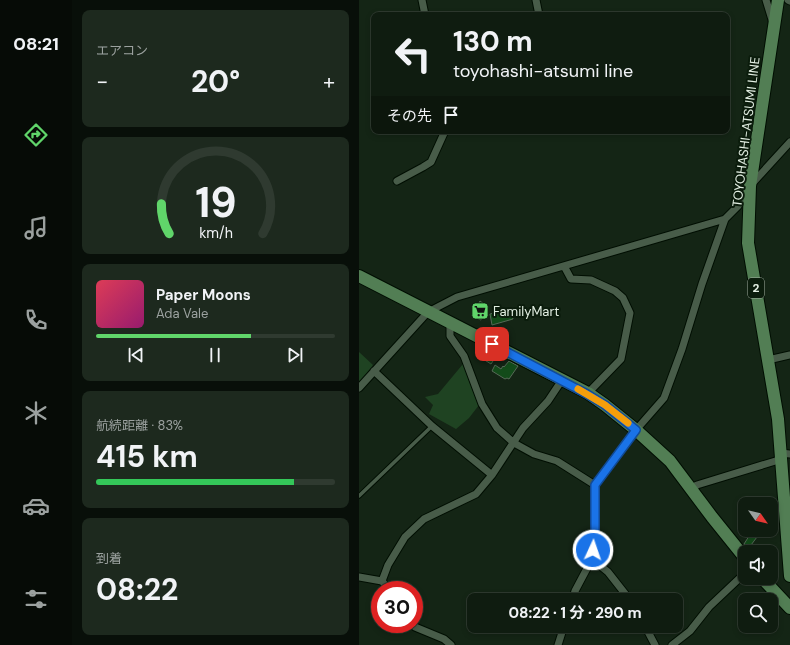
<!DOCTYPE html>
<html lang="ja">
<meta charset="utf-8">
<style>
:root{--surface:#0f1c10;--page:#1d291e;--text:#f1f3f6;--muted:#9ba19f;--line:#2f3a30;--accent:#60d56a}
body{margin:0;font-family:"DM Sans","Noto Sans JP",sans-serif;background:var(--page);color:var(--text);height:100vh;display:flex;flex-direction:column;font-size:15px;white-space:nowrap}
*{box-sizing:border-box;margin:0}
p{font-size:13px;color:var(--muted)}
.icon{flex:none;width:22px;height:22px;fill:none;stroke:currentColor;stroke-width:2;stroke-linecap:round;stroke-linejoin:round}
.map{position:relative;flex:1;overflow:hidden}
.sheet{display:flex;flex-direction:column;gap:10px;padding:10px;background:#080f09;width:287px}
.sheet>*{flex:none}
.hud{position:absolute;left:12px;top:12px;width:359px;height:122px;border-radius:8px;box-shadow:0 2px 6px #0003,0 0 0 1px var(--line);background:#0f1c10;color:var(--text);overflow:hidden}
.needle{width:26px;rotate:124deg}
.tools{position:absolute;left:379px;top:497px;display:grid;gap:8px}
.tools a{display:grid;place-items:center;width:40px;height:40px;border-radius:8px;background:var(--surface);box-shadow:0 2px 6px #0003,0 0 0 1px var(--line);font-size:20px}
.speed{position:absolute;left:12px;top:581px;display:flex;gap:8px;font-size:20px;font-weight:700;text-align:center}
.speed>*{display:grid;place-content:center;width:52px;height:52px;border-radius:50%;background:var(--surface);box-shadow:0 2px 6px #0003,0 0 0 1px var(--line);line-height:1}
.speed .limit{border:6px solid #d22;background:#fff;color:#111}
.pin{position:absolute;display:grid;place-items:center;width:34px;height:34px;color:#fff;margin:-17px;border-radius:8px;box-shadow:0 2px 6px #0006}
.me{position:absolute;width:44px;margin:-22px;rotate:3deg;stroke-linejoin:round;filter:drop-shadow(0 0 3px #0008)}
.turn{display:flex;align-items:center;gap:14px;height:84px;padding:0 16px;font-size:18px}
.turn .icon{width:52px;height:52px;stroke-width:2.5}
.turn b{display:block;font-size:28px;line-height:34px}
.then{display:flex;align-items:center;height:38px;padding:0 16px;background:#0003;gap:8px;font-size:15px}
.big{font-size:30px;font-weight:700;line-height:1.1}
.sheet .tile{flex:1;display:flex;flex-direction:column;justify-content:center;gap:6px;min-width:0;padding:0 14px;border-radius:8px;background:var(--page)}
.sheet .dial{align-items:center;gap:0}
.dial svg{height:104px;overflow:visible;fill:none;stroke:var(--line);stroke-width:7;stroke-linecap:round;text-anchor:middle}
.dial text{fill:var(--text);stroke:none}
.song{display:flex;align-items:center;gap:12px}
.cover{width:48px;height:48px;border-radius:6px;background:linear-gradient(135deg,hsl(350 70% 55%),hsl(320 70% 35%))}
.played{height:4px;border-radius:2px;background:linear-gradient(90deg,var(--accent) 65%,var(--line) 65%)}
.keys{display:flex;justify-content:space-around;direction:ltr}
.heat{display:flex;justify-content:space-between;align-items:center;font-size:22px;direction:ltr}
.charge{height:6px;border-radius:3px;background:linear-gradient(90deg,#34c759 83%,var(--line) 0)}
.trip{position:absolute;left:108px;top:593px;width:216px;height:40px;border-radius:8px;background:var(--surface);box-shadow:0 2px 6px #0003,0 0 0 1px var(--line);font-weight:700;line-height:40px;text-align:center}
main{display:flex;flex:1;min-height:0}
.menu{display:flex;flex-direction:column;width:72px;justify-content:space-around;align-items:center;background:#060b06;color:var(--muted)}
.menu .icon{width:28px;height:28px}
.menu .active{color:var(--accent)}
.menu b{font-size:18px;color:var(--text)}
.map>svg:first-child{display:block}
.green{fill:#1f4322}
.building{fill:#134b1a;stroke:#566a57}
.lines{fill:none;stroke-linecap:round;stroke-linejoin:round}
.service-casing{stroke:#010e02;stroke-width:5.5}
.minor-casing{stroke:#010e02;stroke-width:9}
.primary-casing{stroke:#010e02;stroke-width:14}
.service{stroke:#485c49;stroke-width:3.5}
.minor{stroke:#485c49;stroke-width:7}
.primary{stroke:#527e54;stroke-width:12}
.route-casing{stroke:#114b97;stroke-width:10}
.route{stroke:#1a73e8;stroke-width:7}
.slow{stroke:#f59e0b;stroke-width:7}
.labels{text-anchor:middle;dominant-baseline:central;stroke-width:4;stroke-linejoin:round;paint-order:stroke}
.shield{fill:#0b1c0c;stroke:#a2afa2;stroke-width:1}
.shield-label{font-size:12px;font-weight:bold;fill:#e2eee2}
.street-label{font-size:13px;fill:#e2eee2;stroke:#0b1c0c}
.poi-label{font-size:13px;fill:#e2eee2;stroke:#0b1c0c;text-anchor:start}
</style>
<main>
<nav class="menu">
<b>08:21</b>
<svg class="icon active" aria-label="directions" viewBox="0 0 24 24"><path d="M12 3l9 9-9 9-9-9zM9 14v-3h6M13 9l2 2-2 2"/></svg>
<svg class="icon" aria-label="music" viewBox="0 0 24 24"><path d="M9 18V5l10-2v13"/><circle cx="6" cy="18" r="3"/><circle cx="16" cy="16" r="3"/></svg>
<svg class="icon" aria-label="phone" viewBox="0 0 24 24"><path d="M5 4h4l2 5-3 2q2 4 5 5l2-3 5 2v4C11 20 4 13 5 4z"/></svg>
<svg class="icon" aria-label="climate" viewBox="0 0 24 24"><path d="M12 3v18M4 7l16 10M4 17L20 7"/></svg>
<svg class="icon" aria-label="car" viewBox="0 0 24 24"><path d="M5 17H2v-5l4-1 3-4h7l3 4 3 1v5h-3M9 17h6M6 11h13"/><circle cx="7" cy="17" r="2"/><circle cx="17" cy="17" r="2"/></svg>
<svg class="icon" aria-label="filters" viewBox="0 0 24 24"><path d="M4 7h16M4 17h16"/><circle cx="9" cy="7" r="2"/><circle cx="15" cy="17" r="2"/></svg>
</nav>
<section class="sheet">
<div class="tile"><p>エアコン</p>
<div class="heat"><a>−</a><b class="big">20°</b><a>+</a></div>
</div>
<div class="tile dial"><svg viewBox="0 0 100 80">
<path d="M14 69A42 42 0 1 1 86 69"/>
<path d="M14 69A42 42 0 0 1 8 46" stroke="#60d56a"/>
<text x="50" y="56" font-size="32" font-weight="700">19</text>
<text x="50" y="72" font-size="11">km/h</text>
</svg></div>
<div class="tile">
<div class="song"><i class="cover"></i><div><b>Paper Moons</b><p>Ada Vale</p></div></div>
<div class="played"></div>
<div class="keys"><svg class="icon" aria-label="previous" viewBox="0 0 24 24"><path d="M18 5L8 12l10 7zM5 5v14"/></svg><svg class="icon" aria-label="pause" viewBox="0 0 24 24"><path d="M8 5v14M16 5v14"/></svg><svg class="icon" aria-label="next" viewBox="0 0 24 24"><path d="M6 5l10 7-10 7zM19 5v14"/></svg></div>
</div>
<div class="tile"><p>航続距離 · 83%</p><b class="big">415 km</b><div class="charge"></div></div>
<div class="tile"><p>到着</p><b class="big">08:22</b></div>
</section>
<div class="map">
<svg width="431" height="645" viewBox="0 0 431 645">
<rect width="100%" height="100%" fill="#142515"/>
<path class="green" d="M0,352L14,365L0,383Z
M104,364L120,405L110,418L97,429L70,414L74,405L66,397L79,394Z"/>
<path class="building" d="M121,301L129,307L122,320L113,316Z
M139,312V314L152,312L154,319L133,325L131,314Z
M129,351L138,355L132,364L124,359Z
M150,361L159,366L150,379L148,378L146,379L133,371L136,365L142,369L144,366L145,367Z
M392,533L398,537L389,549L385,544Z
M412,561L419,562L416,581L412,577Z"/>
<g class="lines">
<g class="service-casing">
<path id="service" d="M0,496L73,426"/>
</g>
<g class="minor-casing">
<path id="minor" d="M63,0L66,15
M177,0L180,15
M407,0L414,23
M429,0L431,1
M38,181L64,167L72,162L86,131
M205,266L212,279L232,280L256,291L264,298L271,313L262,359L229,393
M91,323V336L105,356L123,404L138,428L155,443L175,454L198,461L236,485
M409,360L431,355
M15,371L73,426L133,475
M0,388L69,312L98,297L366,219L379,206L391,186L431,142
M422,453L431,454
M332,489L338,485L423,459
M233,559L249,572L271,600
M0,577L23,581L30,590
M23,581L29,565L46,537L65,519L117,494L133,475L164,428L189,401L203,380
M213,600L216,591L233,559L236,541V485L277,430L305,398L323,349L343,284L366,219
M54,624L56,627L85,639L92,645
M286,626L296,645
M199,645L205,626
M313,645L331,631L350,607L386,573"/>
</g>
<g class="primary-casing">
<path id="primary" d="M419,0L391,186L389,243L419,419L431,576
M0,276L229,393L246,405L277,430L311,461L353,517L386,558
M403,578L431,608"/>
</g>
<use href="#service" class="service"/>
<use href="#minor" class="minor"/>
<use href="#primary" class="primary"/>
</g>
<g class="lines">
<g class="route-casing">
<path id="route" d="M133,344L228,394L246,405L277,430L236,485V541L234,550"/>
</g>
<use href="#route" class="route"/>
<path class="slow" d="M219,389L246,405L269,423"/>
</g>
<defs>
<g id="supermarket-square" transform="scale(0.9)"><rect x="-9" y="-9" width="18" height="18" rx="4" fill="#60d56a" stroke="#0b1c0c"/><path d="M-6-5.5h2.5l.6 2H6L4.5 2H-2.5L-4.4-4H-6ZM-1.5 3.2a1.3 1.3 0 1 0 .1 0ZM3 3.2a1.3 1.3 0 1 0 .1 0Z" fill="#111"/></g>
</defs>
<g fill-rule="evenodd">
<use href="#supermarket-square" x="121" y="311"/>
</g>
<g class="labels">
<rect class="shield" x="389" y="278" width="16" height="20" rx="3"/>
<g class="shield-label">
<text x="397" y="288">2</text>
</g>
<g class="street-label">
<text transform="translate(387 132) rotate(-83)">TOYOHASHI-ATSUMI LINE</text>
</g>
<g class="poi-label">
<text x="134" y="311">FamilyMart</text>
</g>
</g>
</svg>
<div class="tools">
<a><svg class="needle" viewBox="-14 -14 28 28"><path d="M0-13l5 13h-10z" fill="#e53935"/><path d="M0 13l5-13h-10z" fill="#9ba19f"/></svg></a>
<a><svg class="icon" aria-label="sound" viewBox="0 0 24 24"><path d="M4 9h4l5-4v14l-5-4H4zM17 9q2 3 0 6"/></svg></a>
<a><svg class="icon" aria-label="search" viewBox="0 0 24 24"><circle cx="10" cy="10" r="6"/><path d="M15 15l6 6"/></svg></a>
</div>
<div class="speed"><div class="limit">30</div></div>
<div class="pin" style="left:133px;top:344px;background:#d93025"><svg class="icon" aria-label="arrive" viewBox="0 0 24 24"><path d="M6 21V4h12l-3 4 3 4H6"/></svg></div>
<svg class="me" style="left:234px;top:550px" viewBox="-20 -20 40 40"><circle r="17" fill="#1a73e8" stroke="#fff" stroke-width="3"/><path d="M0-11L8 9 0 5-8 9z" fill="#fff"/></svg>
<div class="trip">08:22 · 1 分 · 290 m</div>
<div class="hud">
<div class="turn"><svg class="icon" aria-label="left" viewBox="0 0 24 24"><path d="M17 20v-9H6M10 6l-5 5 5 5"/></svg><div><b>130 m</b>toyohashi-atsumi line</div></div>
<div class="then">その先<svg class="icon" aria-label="arrive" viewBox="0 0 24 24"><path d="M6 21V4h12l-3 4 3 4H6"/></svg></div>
</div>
</div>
</main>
